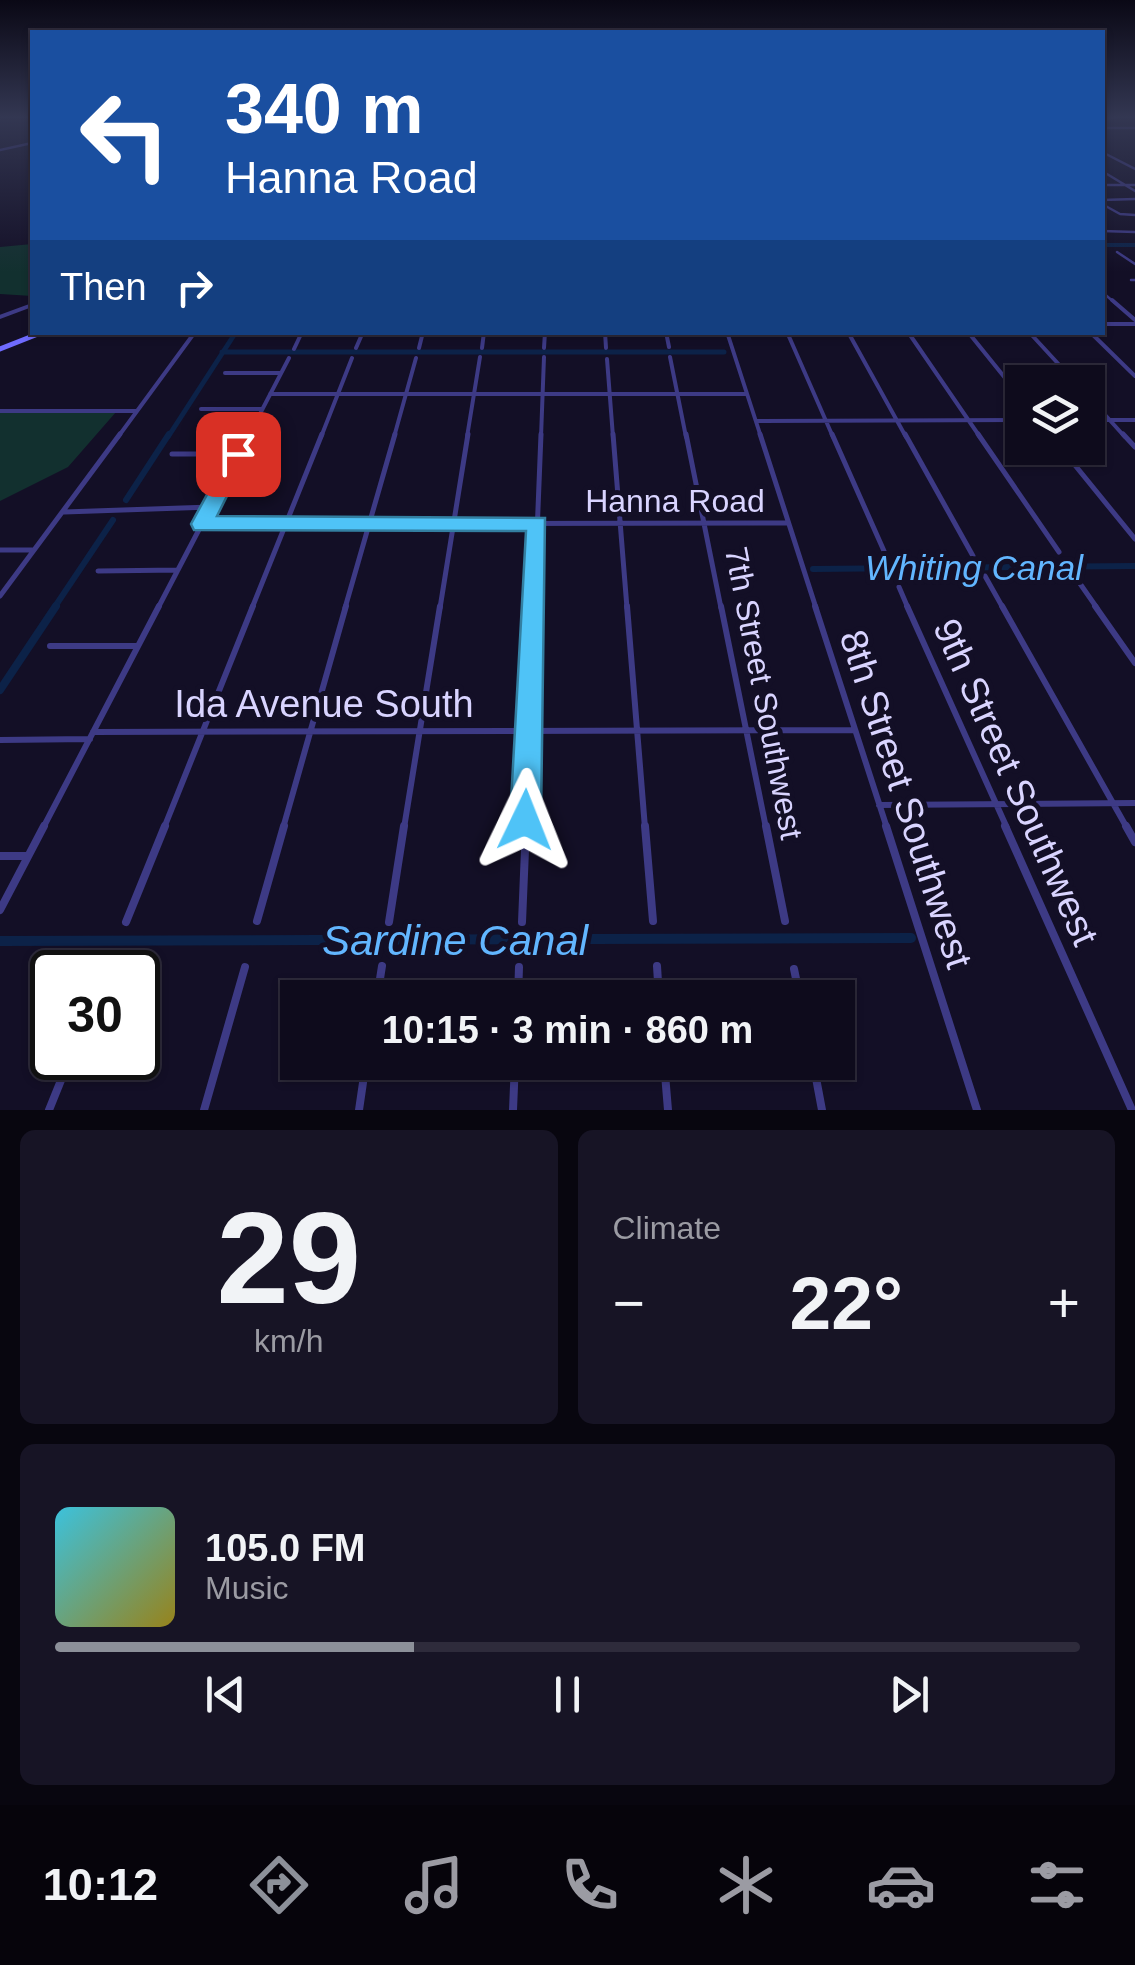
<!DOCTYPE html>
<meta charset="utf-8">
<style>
:root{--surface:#0e0b1c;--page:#171425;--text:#f1f3f6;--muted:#9b9ba3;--line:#2e2b3b;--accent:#8c9099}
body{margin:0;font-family:Helvetica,sans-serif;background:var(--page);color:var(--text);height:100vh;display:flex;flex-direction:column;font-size:38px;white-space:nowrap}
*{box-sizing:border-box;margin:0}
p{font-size:32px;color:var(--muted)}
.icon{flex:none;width:55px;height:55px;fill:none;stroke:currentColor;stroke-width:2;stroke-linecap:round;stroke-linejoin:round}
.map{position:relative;height:1110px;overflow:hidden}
.details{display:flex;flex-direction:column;gap:20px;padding:20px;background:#08060f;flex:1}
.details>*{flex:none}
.top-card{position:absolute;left:30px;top:30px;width:1075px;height:305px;border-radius:0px;box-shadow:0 2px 8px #0004,0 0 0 2px var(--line);background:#1a4fa0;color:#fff;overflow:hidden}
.fabs{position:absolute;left:1005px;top:365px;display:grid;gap:20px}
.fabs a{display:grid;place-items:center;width:100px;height:100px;border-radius:0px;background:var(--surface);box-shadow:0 2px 8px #0004,0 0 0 2px var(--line);font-size:50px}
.speed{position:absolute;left:30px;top:950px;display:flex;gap:20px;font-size:50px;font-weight:700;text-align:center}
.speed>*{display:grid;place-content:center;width:130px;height:130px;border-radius:50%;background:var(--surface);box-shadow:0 2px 8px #0004,0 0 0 2px var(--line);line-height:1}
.speed .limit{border:5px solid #111;border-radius:15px;background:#fff;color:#111}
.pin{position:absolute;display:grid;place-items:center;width:85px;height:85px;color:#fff;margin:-42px;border-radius:20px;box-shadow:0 5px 15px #0006}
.me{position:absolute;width:110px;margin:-55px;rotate:2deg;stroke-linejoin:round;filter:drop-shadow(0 0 8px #0008)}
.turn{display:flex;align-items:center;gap:35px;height:210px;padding:0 30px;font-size:45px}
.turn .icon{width:130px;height:130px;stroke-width:2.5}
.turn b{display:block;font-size:70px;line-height:85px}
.then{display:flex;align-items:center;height:95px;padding:0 30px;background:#0003;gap:20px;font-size:38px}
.big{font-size:75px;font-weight:800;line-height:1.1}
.details .widget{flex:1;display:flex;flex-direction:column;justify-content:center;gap:15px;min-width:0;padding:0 35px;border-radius:15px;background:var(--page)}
.details .dial{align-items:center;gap:0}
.dial b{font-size:130px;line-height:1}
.song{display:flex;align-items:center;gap:30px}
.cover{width:120px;height:120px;border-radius:15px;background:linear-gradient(135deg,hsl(190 70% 55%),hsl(50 70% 35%))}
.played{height:10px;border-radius:5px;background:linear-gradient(90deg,var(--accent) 35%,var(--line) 35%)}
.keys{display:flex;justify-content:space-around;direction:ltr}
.heat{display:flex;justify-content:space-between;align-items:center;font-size:55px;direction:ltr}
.details .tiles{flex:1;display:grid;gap:20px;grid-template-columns:1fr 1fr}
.widget:last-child{grid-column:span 2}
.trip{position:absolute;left:280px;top:980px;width:575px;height:100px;border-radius:0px;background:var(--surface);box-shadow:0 2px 8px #0004,0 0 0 2px var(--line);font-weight:800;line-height:100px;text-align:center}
.tab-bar{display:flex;height:160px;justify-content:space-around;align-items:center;background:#06040b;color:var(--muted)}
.tab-bar .icon{width:70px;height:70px}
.tab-bar .on{color:var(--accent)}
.tab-bar b{font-size:45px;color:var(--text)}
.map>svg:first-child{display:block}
.green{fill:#12302f}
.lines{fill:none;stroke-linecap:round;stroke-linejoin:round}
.canal-far4{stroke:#0c2248;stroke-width:4}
.canal-far3{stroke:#0c2248;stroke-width:5}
.canal-far2{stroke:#0c2248;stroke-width:6}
.canal-far1{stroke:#0c2248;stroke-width:8}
.canal{stroke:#0c2248;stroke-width:10}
.minor-far4{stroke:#3d3a85;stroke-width:2.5}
.minor-far3{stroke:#3d3a85;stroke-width:4}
.minor-far2{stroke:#3d3a85;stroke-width:5}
.minor-far1{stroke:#3d3a85;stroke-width:6}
.minor{stroke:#3d3a85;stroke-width:8}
.tertiary{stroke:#3d3a85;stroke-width:2.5}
.secondary{stroke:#6f6bff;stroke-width:5}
.route{fill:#4fc3f7;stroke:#337fa1;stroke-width:2.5}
.labels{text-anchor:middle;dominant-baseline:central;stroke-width:10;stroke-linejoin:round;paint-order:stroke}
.street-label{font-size:32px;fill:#d9d4ff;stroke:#130f26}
.water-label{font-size:35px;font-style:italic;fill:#62b6ff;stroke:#130f26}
.near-street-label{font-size:38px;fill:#d9d4ff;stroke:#130f26}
.near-water-label{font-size:42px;font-style:italic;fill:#62b6ff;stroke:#130f26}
</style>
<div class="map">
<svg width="1135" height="1110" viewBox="0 0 1135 1110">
<rect width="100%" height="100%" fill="#130f26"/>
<path class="green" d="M32,244V296L0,294V247Z
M0,412H116L68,467L0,501Z"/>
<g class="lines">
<path class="canal-far4" d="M1102,245H1135"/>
<path class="canal-far3" d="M222,352H724
M168,437L236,332"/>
<path class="canal-far2" d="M126,500L169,434
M813,569L1135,566
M54,608L113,520"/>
<path class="canal-far1" d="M0,690L56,606"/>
<path class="canal" d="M0,941L911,938"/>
<path class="minor-far4" d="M1102,119L1117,117
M0,150L32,143
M1102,152L1135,169
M1102,171L1135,191
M1102,185H1135
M1102,200L1135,199
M1102,204L1120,214L1135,215
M1102,231L1135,232
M1117,252L1135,264
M1131,280H1135
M1102,292L1115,303"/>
<path class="minor-far3" d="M1112,300L1135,320
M0,317L32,305
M1102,324H1135
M605,332L606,348
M666,332L669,347
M727,332L761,437
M787,332L833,437
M848,332L906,437
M908,332L980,437
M968,332L1022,399
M1029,332L1075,382
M1090,332L1135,376
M356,348L363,332
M419,348L423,332
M482,348L484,332
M544,348L545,332
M294,349L302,332
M670,357L686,437
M607,359L613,437
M225,373H281
M270,394H746
M1088,396L1125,437
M201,409H262
M0,411H136
M1088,420H1135
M756,421L1022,420
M118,437L195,332
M248,437L289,358
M321,437L352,358
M394,437L416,358
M467,437L480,357
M541,437L544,357"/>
<path class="minor-far2" d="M613,434L627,608
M686,434L721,608
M760,434L816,608
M832,434L884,551
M905,434L973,556
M978,434L1059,552
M1123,434L1135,447
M1061,448L1135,539
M172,454H239
M64,512L211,507
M202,524L788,523
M0,550H32
M98,571L178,570
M1074,575L1097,608
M985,576L1003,608
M899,587L908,608
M0,596L120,434
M158,608L249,434
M252,608L322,434
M345,608L395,434
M440,608L468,434
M534,608L541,434"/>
<path class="minor-far1" d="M627,606L645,828
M721,606L766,828
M815,606L887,828
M907,606L1007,828
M1002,606L1127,828
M1095,606L1135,663
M50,646H138
M93,732L855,730
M0,740L90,739
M879,805L1135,803
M43,828L159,606
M164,828L253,606
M283,828L346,606
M404,828L440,606
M526,828L534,606"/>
<path class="minor" d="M645,826L653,921
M766,826L785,921
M886,826L977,1110
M1005,826L1132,1110
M1126,826L1135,842
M0,856H28
M0,910L44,826
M257,921L284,826
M126,922L165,826
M389,922L404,826
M522,922L526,826
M657,966L659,998
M794,969L800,998
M104,972L108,963
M377,998L382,966
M518,998L519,967
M664,1062L668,1110
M813,1062L822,1110
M49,1110L70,1058
M204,1110L245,967
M359,1110L366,1062
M513,1110L515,1062"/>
<path class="tertiary" d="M1102,128H1135"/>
<path class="secondary" d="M0,349L43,332"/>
</g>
<linearGradient id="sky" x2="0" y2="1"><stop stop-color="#0a0815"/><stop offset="0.43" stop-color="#333752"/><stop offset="1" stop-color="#333752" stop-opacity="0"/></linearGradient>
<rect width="1135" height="272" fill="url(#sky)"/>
<path class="route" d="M238,448L248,454L217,516L545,518L541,820L536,831L525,836L514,831L510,820L526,531L194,530L191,524L229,454Z"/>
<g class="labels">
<g class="street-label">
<text x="675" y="501">Hanna Road</text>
<text transform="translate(764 693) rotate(79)">7th Street Southwest</text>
</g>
<g class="water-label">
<text x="974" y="567">Whiting Canal</text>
</g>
<g class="near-street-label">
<text x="324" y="704">Ida Avenue South</text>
<text transform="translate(1016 782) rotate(66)">9th Street Southwest</text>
<text transform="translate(906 799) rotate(72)">8th Street Southwest</text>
</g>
<g class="near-water-label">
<text x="455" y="940">Sardine Canal</text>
</g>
</g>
</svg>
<div class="fabs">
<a><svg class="icon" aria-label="layers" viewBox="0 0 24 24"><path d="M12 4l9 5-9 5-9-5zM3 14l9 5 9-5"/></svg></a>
</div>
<div class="speed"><div class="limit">30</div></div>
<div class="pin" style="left:238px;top:454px;background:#d93025"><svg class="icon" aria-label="arrive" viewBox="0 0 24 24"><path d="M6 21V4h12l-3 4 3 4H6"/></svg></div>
<svg class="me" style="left:525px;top:820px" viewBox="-20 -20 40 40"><path d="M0-17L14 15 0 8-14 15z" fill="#4fc3f7" stroke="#fff" stroke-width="4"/></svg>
<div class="trip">10:15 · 3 min · 860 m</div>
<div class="top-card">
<div class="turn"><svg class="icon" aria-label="left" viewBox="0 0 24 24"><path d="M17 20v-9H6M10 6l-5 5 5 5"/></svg><div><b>340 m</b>Hanna Road</div></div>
<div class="then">Then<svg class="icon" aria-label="right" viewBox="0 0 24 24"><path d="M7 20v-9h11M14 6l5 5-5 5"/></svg></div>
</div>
</div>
<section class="details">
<div class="tiles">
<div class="widget dial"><b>29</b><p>km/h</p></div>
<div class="widget"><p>Climate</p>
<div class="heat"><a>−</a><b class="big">22°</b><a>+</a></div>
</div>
<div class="widget">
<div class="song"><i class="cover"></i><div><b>105.0 FM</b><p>Music</p></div></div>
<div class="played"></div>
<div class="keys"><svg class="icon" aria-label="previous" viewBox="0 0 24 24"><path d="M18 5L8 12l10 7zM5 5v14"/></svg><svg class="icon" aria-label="pause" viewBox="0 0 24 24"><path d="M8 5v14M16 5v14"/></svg><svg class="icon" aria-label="next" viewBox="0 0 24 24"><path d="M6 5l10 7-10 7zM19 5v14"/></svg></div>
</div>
</div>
</section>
<nav class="tab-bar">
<b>10:12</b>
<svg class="icon on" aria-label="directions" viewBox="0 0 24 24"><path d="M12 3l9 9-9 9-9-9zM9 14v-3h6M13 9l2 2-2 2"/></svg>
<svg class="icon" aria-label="music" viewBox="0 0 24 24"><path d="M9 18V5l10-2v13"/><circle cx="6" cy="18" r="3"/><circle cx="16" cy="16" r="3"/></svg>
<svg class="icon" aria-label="phone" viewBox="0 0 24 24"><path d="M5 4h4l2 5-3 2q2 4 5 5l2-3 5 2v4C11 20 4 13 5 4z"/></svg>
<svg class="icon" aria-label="climate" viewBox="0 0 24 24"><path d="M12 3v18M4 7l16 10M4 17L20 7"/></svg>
<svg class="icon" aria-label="car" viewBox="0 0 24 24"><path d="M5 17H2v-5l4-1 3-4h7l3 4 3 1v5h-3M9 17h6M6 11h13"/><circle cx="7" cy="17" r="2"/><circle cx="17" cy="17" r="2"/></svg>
<svg class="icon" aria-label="filters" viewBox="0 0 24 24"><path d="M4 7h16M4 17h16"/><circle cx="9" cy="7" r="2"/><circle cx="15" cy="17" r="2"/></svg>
</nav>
